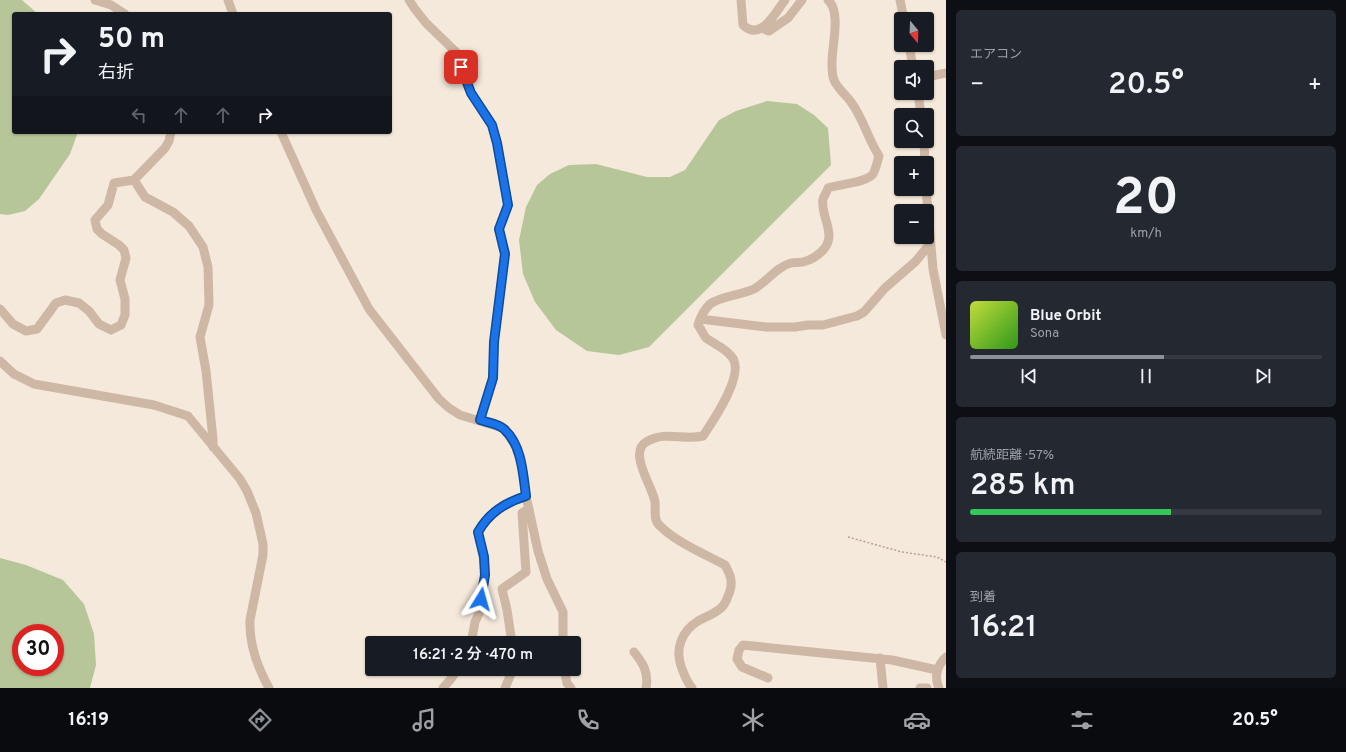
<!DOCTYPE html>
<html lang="ja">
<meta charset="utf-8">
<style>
:root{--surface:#171b24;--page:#242831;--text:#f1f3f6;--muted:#9ea1a6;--line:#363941;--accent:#8c9099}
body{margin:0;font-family:Overpass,"Noto Sans JP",sans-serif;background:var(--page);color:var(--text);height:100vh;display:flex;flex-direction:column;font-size:15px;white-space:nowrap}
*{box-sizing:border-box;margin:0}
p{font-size:13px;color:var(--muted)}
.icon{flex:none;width:22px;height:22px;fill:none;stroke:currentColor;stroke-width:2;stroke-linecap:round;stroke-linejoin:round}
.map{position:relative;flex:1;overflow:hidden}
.sheet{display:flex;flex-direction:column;gap:10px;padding:10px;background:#0d0f14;width:400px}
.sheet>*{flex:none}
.guide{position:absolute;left:12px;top:12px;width:380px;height:122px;border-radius:4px;box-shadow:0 1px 3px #0004;background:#171b24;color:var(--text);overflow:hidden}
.needle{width:26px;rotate:161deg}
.fabs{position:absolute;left:894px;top:12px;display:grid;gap:8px}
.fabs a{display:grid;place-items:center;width:40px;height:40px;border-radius:4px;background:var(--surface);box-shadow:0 1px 3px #0004;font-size:20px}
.speed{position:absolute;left:12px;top:624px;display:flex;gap:8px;font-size:20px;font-weight:700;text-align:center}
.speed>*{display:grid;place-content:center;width:52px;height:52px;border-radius:50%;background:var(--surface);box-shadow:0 1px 3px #0004;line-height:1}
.speed .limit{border:6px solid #d22;background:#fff;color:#111}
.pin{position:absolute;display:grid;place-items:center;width:34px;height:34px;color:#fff;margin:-17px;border-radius:8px;box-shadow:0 2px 6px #0006}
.me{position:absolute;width:44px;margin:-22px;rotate:8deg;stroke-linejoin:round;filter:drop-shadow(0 0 3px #0008)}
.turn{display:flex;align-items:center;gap:14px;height:84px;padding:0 20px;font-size:18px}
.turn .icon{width:52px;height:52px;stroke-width:2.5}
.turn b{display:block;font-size:28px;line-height:34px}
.lanes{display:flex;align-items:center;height:38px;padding:0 20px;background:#0003;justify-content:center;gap:20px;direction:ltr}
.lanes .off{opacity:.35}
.big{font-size:30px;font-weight:600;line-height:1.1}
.sheet .tile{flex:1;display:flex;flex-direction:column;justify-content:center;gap:6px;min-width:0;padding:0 14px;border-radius:6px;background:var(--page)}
.sheet .dial{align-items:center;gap:0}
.dial b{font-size:52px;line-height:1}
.song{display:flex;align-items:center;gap:12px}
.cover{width:48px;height:48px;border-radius:6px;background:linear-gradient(135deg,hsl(70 70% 55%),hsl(110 70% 35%))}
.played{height:4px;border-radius:2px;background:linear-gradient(90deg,var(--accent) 55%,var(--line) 55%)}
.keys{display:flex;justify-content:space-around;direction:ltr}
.heat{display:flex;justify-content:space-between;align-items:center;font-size:22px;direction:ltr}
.charge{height:6px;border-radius:3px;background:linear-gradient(90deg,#34c759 57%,var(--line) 0)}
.trip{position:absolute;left:365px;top:636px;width:216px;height:40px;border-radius:4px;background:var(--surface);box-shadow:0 1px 3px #0004;font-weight:600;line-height:40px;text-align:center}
.menu{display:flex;height:64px;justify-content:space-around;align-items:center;background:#090b0e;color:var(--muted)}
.menu .icon{width:28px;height:28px}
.menu .selected{color:var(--accent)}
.menu b{font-size:18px;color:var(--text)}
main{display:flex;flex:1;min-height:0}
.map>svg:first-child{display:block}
.green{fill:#b6c699;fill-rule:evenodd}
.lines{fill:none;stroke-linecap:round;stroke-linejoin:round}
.path{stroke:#baa28f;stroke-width:1.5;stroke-dasharray:2 2;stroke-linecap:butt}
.street{stroke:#ceb8a5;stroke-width:9}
.route-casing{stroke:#114b97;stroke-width:10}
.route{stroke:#1a73e8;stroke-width:7}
</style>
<main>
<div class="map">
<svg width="946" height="688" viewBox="0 0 946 688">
<rect width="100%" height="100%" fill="#f5e9db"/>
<path class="green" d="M0,0H22L38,14H14V132H78L70,154L39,199L25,211L8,215L0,214Z
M767,101L797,104L814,115L828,128L831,165L649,347L619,355L587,351L556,330L535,302L523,274L519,240L526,207L537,185L550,174L569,165L596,164L647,177H670L685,170L719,120L736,111Z
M0,558L26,565L63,580L84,604L94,634L96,665L90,688H0ZM21,633H55V667H21Z"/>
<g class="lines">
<path class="path" d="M848,537L902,552L937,557L946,562"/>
<path class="street" d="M95,0L111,5L125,14
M228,0L233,14
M409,0L415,9L426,23L457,53L471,93L492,125L497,143L508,205L499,229L505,254L494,342L493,378L480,420
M741,0L743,25C761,42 775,13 785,0
M900,0L904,19
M762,28L769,31L788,18L802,0
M909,45L913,67
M927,77L946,73
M918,93L921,115
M281,132L316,210L369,309L439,399L449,408L460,415L503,428L515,444L522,465L526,496L538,551L547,579L563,612V643
M924,141L925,163
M134,180L145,197L173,212L189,226L203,247L208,267L209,305L200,337L206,371L213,439V447
M926,189L933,269L946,335
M0,309L13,324L26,331L37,329L56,303L65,300L79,303L89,311L99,324L111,330L121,325L125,315V299L120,280L126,258L124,250L119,245L102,234L97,229L95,220L108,205L114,183L134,180L165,148L169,141L171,132
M700,319L766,327H795L808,325H823L857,316L864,312L885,288L915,262L930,244
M0,361L14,374L34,384L154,405L188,416L240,479L247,491L256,513L263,544V555L250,620C249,643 258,668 269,688
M471,643L475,622L480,611L485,575L484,557L478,532C489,513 505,503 526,496
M512,643L507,610L502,589L526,572L522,513L529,509
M634,652C643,663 649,673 646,688
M880,658L883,688
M564,669L567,683L571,688
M768,678L742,667L737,659L739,650L743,645L892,660L937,670
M443,688L450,680L458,669
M505,688L513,669
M692,688C686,681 684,674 681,666C675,648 682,631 698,621C705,617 715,614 722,607C726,603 728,596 730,591C733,581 730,574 725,565C703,553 677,543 659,525C653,519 656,509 655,502C653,487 628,453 646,442C667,430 682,441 703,436C713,421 747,372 731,356C725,348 714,344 706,338C703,334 701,329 698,325C700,318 705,309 710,304C721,296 741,295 754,289C767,282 776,267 791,263C795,262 799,263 803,262C811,260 818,256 824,249C837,234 820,216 823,199C824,196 827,192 828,188C839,184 866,183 873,174C876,169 877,162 879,156C868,139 863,118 851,102C846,95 837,88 834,80C832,76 832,70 832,65C831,49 842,12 828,0
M920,688H927
M939,688C934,677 937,665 946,657"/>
</g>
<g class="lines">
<g class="route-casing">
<path id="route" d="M461,67L471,93L492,125L497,143L508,205L499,229L505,254L494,342L493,378L480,420C487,422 499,424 504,429C522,445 523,474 526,496C504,503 489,513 478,532L484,557L485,575L481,599"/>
</g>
<use href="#route" class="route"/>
</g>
</svg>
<div class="fabs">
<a><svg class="needle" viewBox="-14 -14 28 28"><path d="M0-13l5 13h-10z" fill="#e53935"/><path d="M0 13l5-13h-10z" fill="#9ea1a6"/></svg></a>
<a><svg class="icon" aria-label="sound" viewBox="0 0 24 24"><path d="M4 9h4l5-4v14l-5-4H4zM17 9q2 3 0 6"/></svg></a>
<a><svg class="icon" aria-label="search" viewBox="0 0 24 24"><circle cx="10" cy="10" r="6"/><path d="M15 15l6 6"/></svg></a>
<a>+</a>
<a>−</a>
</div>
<div class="speed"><div class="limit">30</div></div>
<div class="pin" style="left:461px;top:67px;background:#d93025"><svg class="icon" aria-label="arrive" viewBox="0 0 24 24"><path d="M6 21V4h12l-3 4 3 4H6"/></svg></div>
<svg class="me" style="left:481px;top:599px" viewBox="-20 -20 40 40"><path d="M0-17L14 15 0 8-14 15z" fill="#1a73e8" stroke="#fff" stroke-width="4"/></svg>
<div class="trip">16:21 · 2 分 · 470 m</div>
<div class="guide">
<div class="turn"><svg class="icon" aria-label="right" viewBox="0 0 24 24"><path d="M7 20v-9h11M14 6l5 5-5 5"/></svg><div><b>50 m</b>右折</div></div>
<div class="lanes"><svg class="icon off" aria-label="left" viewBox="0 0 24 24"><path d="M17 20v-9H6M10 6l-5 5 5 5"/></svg><svg class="icon off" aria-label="ahead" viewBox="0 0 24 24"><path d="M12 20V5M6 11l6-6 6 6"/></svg><svg class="icon off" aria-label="ahead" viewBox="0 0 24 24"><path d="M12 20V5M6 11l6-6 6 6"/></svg><svg class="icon" aria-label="right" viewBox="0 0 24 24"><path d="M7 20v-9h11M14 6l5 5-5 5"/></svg></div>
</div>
</div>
<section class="sheet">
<div class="tile"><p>エアコン</p>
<div class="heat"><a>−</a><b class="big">20.5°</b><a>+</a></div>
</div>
<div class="tile dial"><b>20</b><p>km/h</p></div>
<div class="tile">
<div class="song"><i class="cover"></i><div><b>Blue Orbit</b><p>Sona</p></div></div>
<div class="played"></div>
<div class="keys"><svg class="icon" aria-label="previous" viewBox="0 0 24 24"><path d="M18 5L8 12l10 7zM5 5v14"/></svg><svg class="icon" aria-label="pause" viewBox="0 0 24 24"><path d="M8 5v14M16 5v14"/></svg><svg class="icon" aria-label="next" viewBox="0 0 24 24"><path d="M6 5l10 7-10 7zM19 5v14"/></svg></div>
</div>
<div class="tile"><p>航続距離 · 57%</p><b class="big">285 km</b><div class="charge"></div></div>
<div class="tile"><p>到着</p><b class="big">16:21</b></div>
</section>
</main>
<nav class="menu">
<b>16:19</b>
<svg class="icon selected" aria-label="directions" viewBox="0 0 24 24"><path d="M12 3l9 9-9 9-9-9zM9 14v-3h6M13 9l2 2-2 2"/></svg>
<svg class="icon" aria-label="music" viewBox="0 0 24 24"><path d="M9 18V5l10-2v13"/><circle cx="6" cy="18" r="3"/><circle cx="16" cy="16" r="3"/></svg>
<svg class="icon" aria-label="phone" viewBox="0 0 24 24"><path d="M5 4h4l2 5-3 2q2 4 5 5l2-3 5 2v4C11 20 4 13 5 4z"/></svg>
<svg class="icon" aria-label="climate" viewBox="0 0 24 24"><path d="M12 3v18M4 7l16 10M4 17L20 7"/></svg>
<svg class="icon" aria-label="car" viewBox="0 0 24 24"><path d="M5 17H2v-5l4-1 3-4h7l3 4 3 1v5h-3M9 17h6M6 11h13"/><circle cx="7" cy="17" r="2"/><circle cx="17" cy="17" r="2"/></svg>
<svg class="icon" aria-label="filters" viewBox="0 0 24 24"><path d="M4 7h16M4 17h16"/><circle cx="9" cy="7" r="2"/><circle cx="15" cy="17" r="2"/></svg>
<b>20.5°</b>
</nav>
